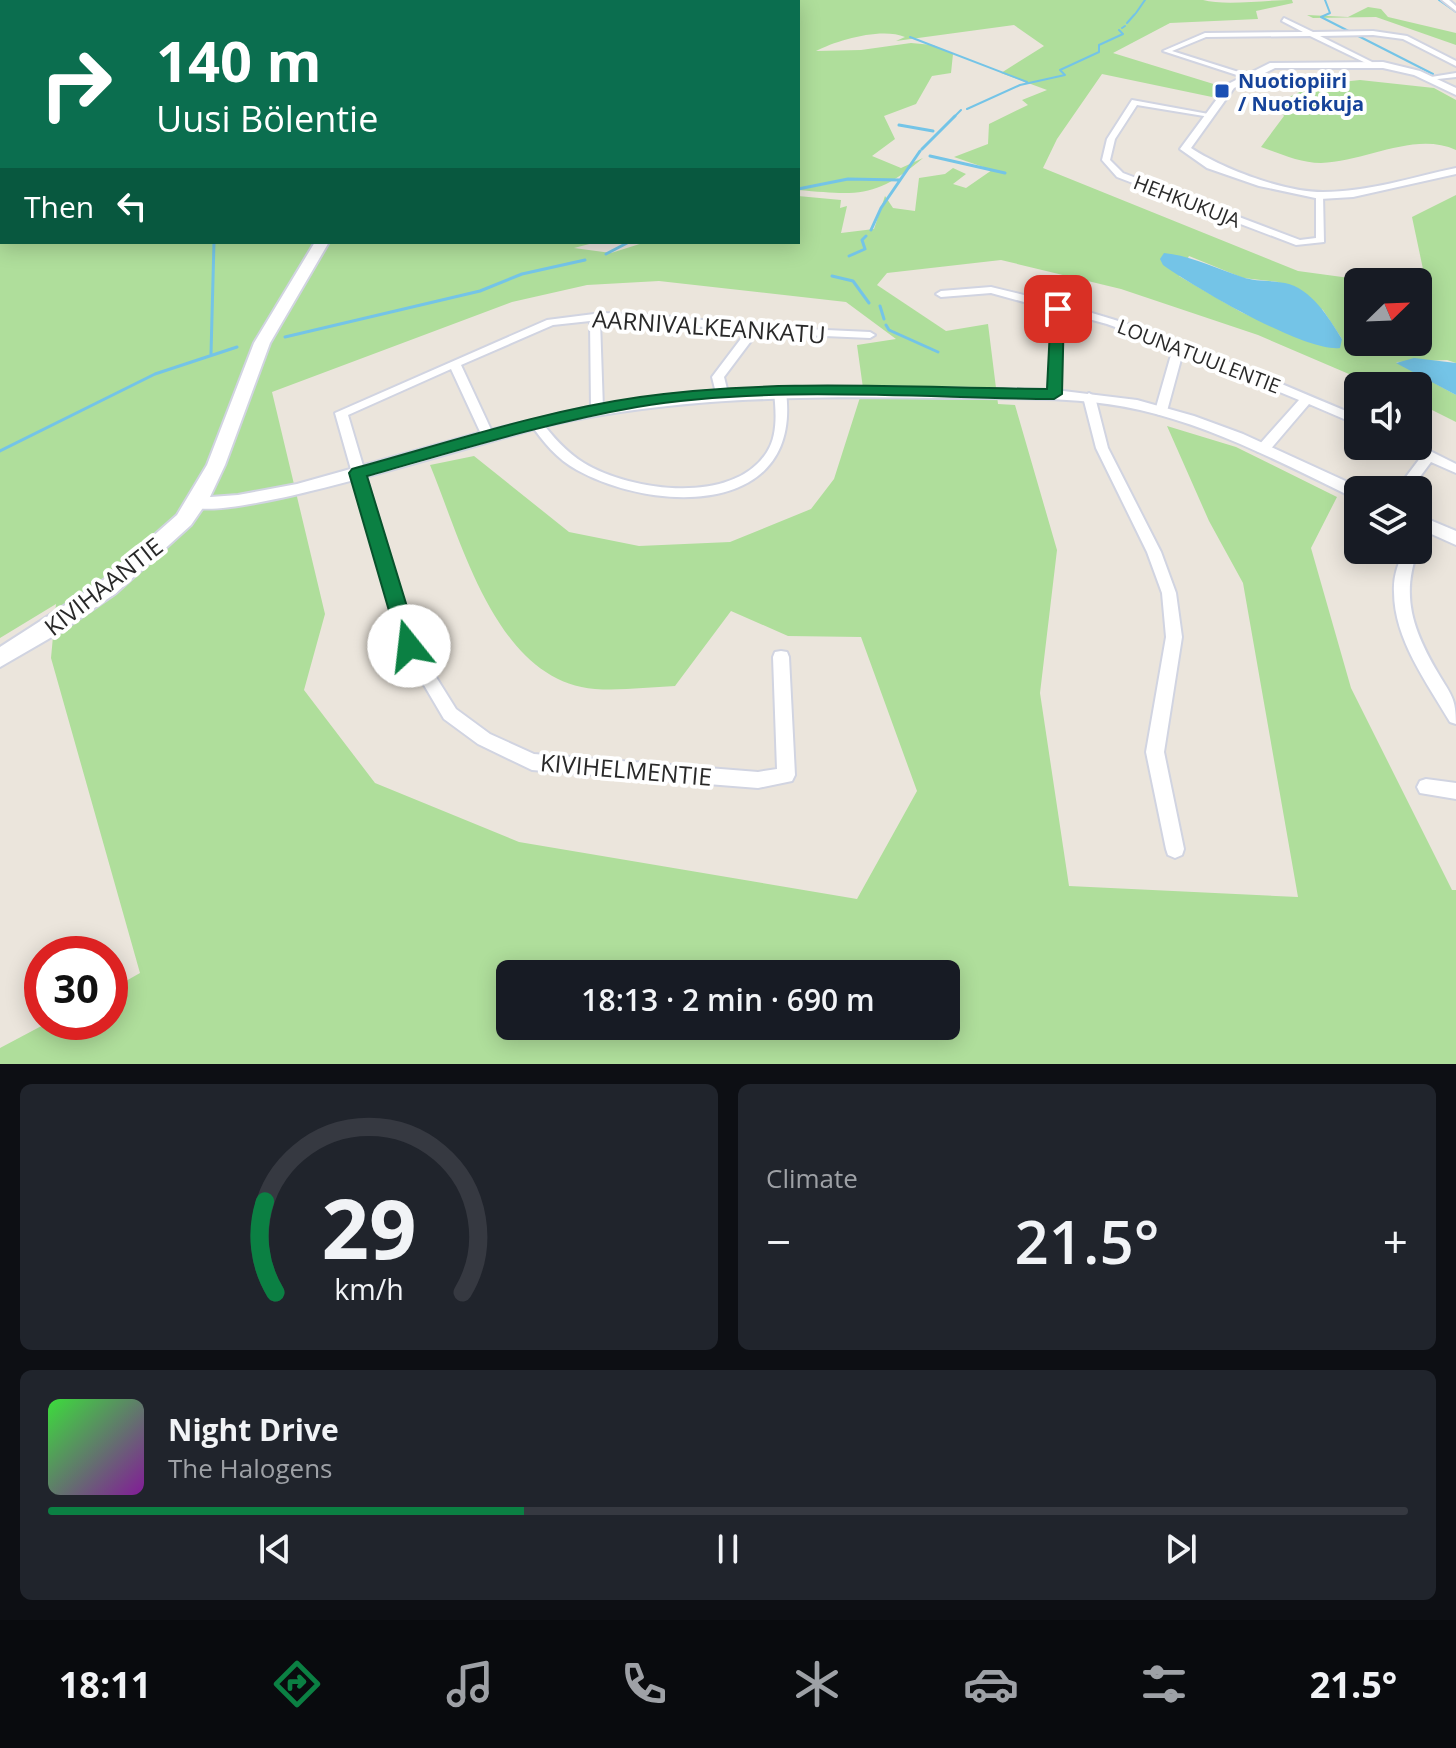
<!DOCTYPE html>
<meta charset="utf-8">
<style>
:root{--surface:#171b24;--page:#20242c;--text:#f1f3f6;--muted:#9ea1a6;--line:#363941;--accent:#0b8043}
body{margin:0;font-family:"Open Sans",sans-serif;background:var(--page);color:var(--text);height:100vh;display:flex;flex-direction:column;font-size:30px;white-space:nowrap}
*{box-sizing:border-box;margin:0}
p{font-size:26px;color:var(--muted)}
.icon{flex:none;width:44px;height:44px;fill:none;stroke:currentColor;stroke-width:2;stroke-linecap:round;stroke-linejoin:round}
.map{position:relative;height:1064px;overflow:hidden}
.drawer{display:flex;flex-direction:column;gap:20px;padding:20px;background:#0d0f14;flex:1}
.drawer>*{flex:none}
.guide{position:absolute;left:0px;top:0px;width:800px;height:244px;box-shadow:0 4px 20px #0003;background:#0b6e4f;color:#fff;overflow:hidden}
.needle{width:52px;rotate:67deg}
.controls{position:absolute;left:1344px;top:268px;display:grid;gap:16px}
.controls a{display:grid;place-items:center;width:88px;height:88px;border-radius:12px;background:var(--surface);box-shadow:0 4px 20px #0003;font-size:40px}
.speed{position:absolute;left:24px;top:936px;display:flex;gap:16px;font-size:40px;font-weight:700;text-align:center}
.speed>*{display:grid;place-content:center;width:104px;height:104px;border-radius:50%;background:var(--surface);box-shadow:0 4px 20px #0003;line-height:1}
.speed .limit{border:12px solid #d22;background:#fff;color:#111}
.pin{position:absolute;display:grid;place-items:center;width:68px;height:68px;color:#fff;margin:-34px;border-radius:16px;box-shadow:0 4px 12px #0006}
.me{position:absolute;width:88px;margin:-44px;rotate:344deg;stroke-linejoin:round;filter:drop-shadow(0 0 6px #0008)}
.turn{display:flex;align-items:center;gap:28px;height:168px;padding:0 24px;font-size:36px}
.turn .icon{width:104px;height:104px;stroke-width:2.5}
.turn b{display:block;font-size:56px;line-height:68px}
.then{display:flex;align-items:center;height:76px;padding:0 24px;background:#0003;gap:16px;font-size:30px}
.big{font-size:60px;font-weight:600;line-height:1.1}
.drawer .card{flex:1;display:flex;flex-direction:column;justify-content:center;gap:12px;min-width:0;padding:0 28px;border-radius:12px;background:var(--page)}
.drawer .dial{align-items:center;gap:0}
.dial svg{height:208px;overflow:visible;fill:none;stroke:var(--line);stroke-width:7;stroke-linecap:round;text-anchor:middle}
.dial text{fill:var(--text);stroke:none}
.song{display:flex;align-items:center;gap:24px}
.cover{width:96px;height:96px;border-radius:12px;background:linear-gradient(135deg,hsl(120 70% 55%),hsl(290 70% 35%))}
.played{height:8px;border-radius:4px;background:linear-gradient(90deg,var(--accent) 35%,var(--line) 35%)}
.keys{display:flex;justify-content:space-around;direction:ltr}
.heat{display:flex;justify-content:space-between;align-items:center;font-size:44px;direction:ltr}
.drawer .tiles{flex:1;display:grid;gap:20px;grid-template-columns:1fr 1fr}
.card:last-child{grid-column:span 2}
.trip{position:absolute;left:496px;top:960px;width:464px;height:80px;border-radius:12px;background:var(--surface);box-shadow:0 4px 20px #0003;font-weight:600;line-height:80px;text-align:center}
.tab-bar{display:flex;height:128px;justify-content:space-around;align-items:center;background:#090b0e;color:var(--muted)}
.tab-bar .icon{width:56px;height:56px}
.tab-bar .selected{color:var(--accent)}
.tab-bar b{font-size:36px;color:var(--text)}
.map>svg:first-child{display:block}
.green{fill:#afde9b;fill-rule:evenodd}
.water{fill:#74c4e7}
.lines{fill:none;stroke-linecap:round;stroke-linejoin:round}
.stream-far1{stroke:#74c4e7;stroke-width:2}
.stream{stroke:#74c4e7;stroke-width:3}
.minor-casing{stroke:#d1d4e1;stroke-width:4}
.tertiary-casing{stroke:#d1d4e1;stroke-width:4}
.secondary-casing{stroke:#d1d4e1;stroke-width:4}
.minor{fill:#fff;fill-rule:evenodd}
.tertiary{fill:#fff;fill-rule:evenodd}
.secondary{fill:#fff;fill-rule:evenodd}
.route{fill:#0b8043;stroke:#07532c;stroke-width:2}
.transit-dot{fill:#1a4fb4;stroke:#fff;stroke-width:3}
.labels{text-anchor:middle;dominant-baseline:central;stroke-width:8;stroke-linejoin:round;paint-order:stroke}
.far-transit-label{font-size:20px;font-weight:bold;fill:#164399;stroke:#fff;text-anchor:start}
.far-street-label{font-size:20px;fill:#292929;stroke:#fff}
.street-label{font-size:24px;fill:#292929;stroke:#fff}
</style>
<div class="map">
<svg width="1456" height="1064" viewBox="0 0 1456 1064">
<rect width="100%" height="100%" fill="#ebe5dc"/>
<path class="green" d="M207,0H1203C1225,6 1266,0 1292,0L1293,3L1256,11L1258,19L1170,23L1113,53L1220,86L1212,97L1102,74L1057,139L1043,168L1298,271L1379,282H1358V342H1418V287L1427,288L1412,217L1456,195V363L1447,360L1396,362L1456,395V422L1418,403V386H1377L1258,335L1121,289L1001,260L887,273L877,285L946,331L988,324L998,404L1015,405L1057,550L1040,693L1069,886L1298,897L1243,583L1209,521L1167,426L1236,447L1337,497L1311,548L1351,688L1452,890H1456V1064H0V1048L49,1022H110V990L140,973L51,658L56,604L0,638V233L2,242H597L574,248L611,253L646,242H798V196L841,200L840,208L847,206L841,233L874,229L885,196L893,208L915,211L919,178L945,174L953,168L966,174L953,184L966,188L992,170L954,157L988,144L989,124L1028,105L1022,100L1047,90L1001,73L1044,46L1014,25L896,41L905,37C882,27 837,40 816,51L861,50L911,43L933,45L953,54L951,73L932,76L916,104L884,116L895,139L872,156L901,168L923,158C875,199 858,195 798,190V2ZM1189,256L1243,278L1278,282L1323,310L1342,339L1308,341L1241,312L1179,276ZM659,281L846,302L896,339L857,345L863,388L834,479L811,509L730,542L639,546L569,532L474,456L430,465C462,542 496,681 595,689C621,691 649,687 675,686L731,611L788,636L861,637L917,791L857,899L519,842L375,783L304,690L325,614L272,392L512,302L587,285ZM510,974H946V1026H510Z
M1368,7L1381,9L1388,17L1456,33V45L1376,17L1313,18L1307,15L1348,17Z
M1360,80L1434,88L1456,100V150C1414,131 1366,162 1321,163C1300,163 1281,154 1261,147L1284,116L1277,106H1271L1314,85Z"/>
<path class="water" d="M1164,253C1192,256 1215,268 1242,277C1256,282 1270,280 1285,283C1311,288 1329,318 1342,339L1340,348C1306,353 1194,287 1163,265L1160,259Z
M1414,358L1456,363V395L1396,363Z"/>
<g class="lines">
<path class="stream-far1" d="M1325,0L1330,13L1321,17L1433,74
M1439,0L1456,12
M1136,13L1145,0
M1127,23L1135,14
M1122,28L1125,26
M910,37L1027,82
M967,109L1020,85L1065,75L1060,70L1099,52V45L1123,34L1119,30
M953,118L961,110"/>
<path class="stream" d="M899,125L933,131
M922,149L955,116
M930,156L1005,173
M798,189L848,179L900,180
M871,230L881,208L920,151
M606,254L629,242
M849,256L865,249L862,240L866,236
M832,276L853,281L869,303
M880,306L884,319
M886,325L889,330L938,352
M285,337L480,291L522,274L585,260
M211,354L214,242
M0,451L155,374L237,347"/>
<g class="minor-casing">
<path id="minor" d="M1442,0H1449L1456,6V11Z
M2,17V21L0,22V18Z
M1284,18L1313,32L1373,31L1407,36L1456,61V66L1403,39L1373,35L1320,36L1372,62L1370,65L1310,36L1206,37L1172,51L1248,75L1246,78L1163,51L1205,33L1303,32L1282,21Z
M0,47L2,48V52L0,51Z
M0,64H2V68H0Z
M1456,73V77L1429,80L1425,78Z
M1132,100L1214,115L1210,117L1137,105L1115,139L1110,160L1123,173L1300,240L1316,238V196L1323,194L1324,242L1296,245L1117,177L1102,160L1107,139Z
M0,111H2V116H0Z
M2,193V206L0,205V194Z
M991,287C1032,297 1074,307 1115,320C1198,346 1278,383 1358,416V425L1309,404L1268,452H1258L1257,449L1258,446L1299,400L1183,352L1167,411L1161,415L1157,414L1155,411L1173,348L1107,324L1063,312L1060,394L1058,397H1050L1048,394L1053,310L991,293L941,297L936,294L941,291Z
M602,313L652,315L782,328L870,332L875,335L870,338L757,333L724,377L728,393L722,397L716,393L712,377L746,332L652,321L600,320L603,409L597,413L591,409L590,321L553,325L461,365L494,436L492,439L488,440L482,436L451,369L348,415L416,645L456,709L490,734L534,754L758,772L777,769L773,657L775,652L781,651L787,652L789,657L795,775L792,781L758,788L532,770L478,744L444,719L401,646L335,413L547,320Z
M780,388L786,392C802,517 655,513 577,470C557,459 543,442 530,423L532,420H540C553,437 566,452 584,463C630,491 733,506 767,452C778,435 776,411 774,392Z
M1089,393L1095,397L1108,448L1161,552L1176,593L1182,637L1164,752L1184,849L1182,855L1175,858L1168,855L1166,849L1146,752L1166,637L1162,593L1147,552L1096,448L1083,397Z
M1418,445L1456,464V473L1431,462L1410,490H1396L1421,457L1403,446Z
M1426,520L1433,525L1423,541L1418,542C1418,533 1416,523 1426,520Z
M1404,550H1418C1400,597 1414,632 1438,673C1451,695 1456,698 1456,724L1450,722C1427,683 1394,639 1394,592C1393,577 1398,564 1404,550Z
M1426,779L1456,783V799L1420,793L1417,787L1420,781Z"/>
</g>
<g class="tertiary-casing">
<path id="tertiary" d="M1383,62L1420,71L1456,88V95L1414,75L1383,68H1275L1234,88L1191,148C1223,169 1284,192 1323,192C1368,192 1413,177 1456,168V174L1353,197L1320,199L1259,186L1207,168L1180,149L1228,84L1270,63Z
M0,169H2V175H0Z
M843,387L1055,390L1137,400L1194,416L1243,434L1365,490H1358V499L1352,497C1284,464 1214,427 1140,410C1077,396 1011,398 947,398C813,396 681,396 550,425C502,436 210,531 188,504L197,498L238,495L297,484L486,431L588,407L690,393Z
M1418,515L1456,531V545L1418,528Z"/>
</g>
<g class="secondary-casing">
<path id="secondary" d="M213,0H221V2H213Z
M315,242H329L270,343L225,465L209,499L191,525L116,593L57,634L0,667V647L101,582L177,515L207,465L254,343Z"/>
</g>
<use href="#minor" class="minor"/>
<use href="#tertiary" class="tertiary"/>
<use href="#secondary" class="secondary"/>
</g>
<path class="route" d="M1058,305L1064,309L1062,394L1054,399C921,398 767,385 637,407C545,423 456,451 367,476L419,646L416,652H401L349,473L352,469C447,443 542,411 640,397C774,378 912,388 1047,389L1051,309Z"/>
<rect class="transit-dot" x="1214" y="83" width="16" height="16" rx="4"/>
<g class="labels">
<g class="far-transit-label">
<text x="1238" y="80">Nuotiopiiri<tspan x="1238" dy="23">/ Nuotiokuja</tspan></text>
</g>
<g class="far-street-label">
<text transform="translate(1187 201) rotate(21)">HEHKUKUJA</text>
<text transform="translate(1199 356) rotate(21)">LOUNATUULENTIE</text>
</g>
<g class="street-label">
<text transform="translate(709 326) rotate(4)">AARNIVALKEANKATU</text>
<text transform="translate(103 586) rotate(-38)">KIVIHAANTIE</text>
<text transform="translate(626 769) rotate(5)">KIVIHELMENTIE</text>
</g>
</g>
</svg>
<div class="controls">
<a><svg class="needle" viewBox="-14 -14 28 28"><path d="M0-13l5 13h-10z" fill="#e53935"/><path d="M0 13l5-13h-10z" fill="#9ea1a6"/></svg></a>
<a><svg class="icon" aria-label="sound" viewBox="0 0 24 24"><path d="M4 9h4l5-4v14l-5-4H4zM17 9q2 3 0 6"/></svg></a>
<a><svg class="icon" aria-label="layers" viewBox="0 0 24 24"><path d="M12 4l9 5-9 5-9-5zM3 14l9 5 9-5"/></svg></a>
</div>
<div class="speed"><div class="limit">30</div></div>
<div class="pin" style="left:1058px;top:309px;background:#d93025"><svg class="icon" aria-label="arrive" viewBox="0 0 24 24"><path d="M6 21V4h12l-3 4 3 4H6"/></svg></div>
<svg class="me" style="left:409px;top:646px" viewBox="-20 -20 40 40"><circle r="19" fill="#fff"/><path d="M0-13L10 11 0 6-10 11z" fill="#0b8043"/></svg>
<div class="trip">18:13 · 2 min · 690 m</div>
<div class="guide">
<div class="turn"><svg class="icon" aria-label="right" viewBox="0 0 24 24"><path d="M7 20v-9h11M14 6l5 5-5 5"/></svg><div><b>140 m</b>Uusi Bölentie</div></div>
<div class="then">Then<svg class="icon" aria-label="left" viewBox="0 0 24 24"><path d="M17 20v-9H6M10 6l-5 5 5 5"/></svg></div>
</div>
</div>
<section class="drawer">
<div class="tiles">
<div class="card dial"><svg viewBox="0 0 100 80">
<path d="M14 69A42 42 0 1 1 86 69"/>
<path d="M14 69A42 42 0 0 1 10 34" stroke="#0b8043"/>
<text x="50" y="56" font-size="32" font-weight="700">29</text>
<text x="50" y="72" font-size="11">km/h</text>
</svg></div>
<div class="card"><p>Climate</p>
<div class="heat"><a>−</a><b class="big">21.5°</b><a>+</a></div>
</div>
<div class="card">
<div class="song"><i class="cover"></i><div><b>Night Drive</b><p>The Halogens</p></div></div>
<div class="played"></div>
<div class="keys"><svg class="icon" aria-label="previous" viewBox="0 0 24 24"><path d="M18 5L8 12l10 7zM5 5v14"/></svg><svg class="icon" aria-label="pause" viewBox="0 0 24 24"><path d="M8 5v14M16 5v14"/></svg><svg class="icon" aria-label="next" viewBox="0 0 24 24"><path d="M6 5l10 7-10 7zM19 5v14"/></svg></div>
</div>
</div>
</section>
<nav class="tab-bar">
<b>18:11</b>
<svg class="icon selected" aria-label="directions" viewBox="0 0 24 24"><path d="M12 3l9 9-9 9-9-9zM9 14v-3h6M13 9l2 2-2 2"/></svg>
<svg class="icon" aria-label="music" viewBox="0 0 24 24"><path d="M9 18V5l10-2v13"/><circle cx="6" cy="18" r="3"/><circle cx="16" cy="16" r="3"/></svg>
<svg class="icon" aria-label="phone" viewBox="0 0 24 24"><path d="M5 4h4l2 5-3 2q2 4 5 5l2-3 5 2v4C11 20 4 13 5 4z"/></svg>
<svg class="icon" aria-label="climate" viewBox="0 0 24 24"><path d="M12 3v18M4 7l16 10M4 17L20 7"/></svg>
<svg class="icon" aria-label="car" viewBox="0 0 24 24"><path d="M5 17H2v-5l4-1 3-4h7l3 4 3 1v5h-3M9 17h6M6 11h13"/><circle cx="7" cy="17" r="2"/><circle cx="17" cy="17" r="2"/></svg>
<svg class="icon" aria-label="filters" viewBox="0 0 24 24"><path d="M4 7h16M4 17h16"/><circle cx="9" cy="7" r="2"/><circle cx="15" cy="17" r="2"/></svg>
<b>21.5°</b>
</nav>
